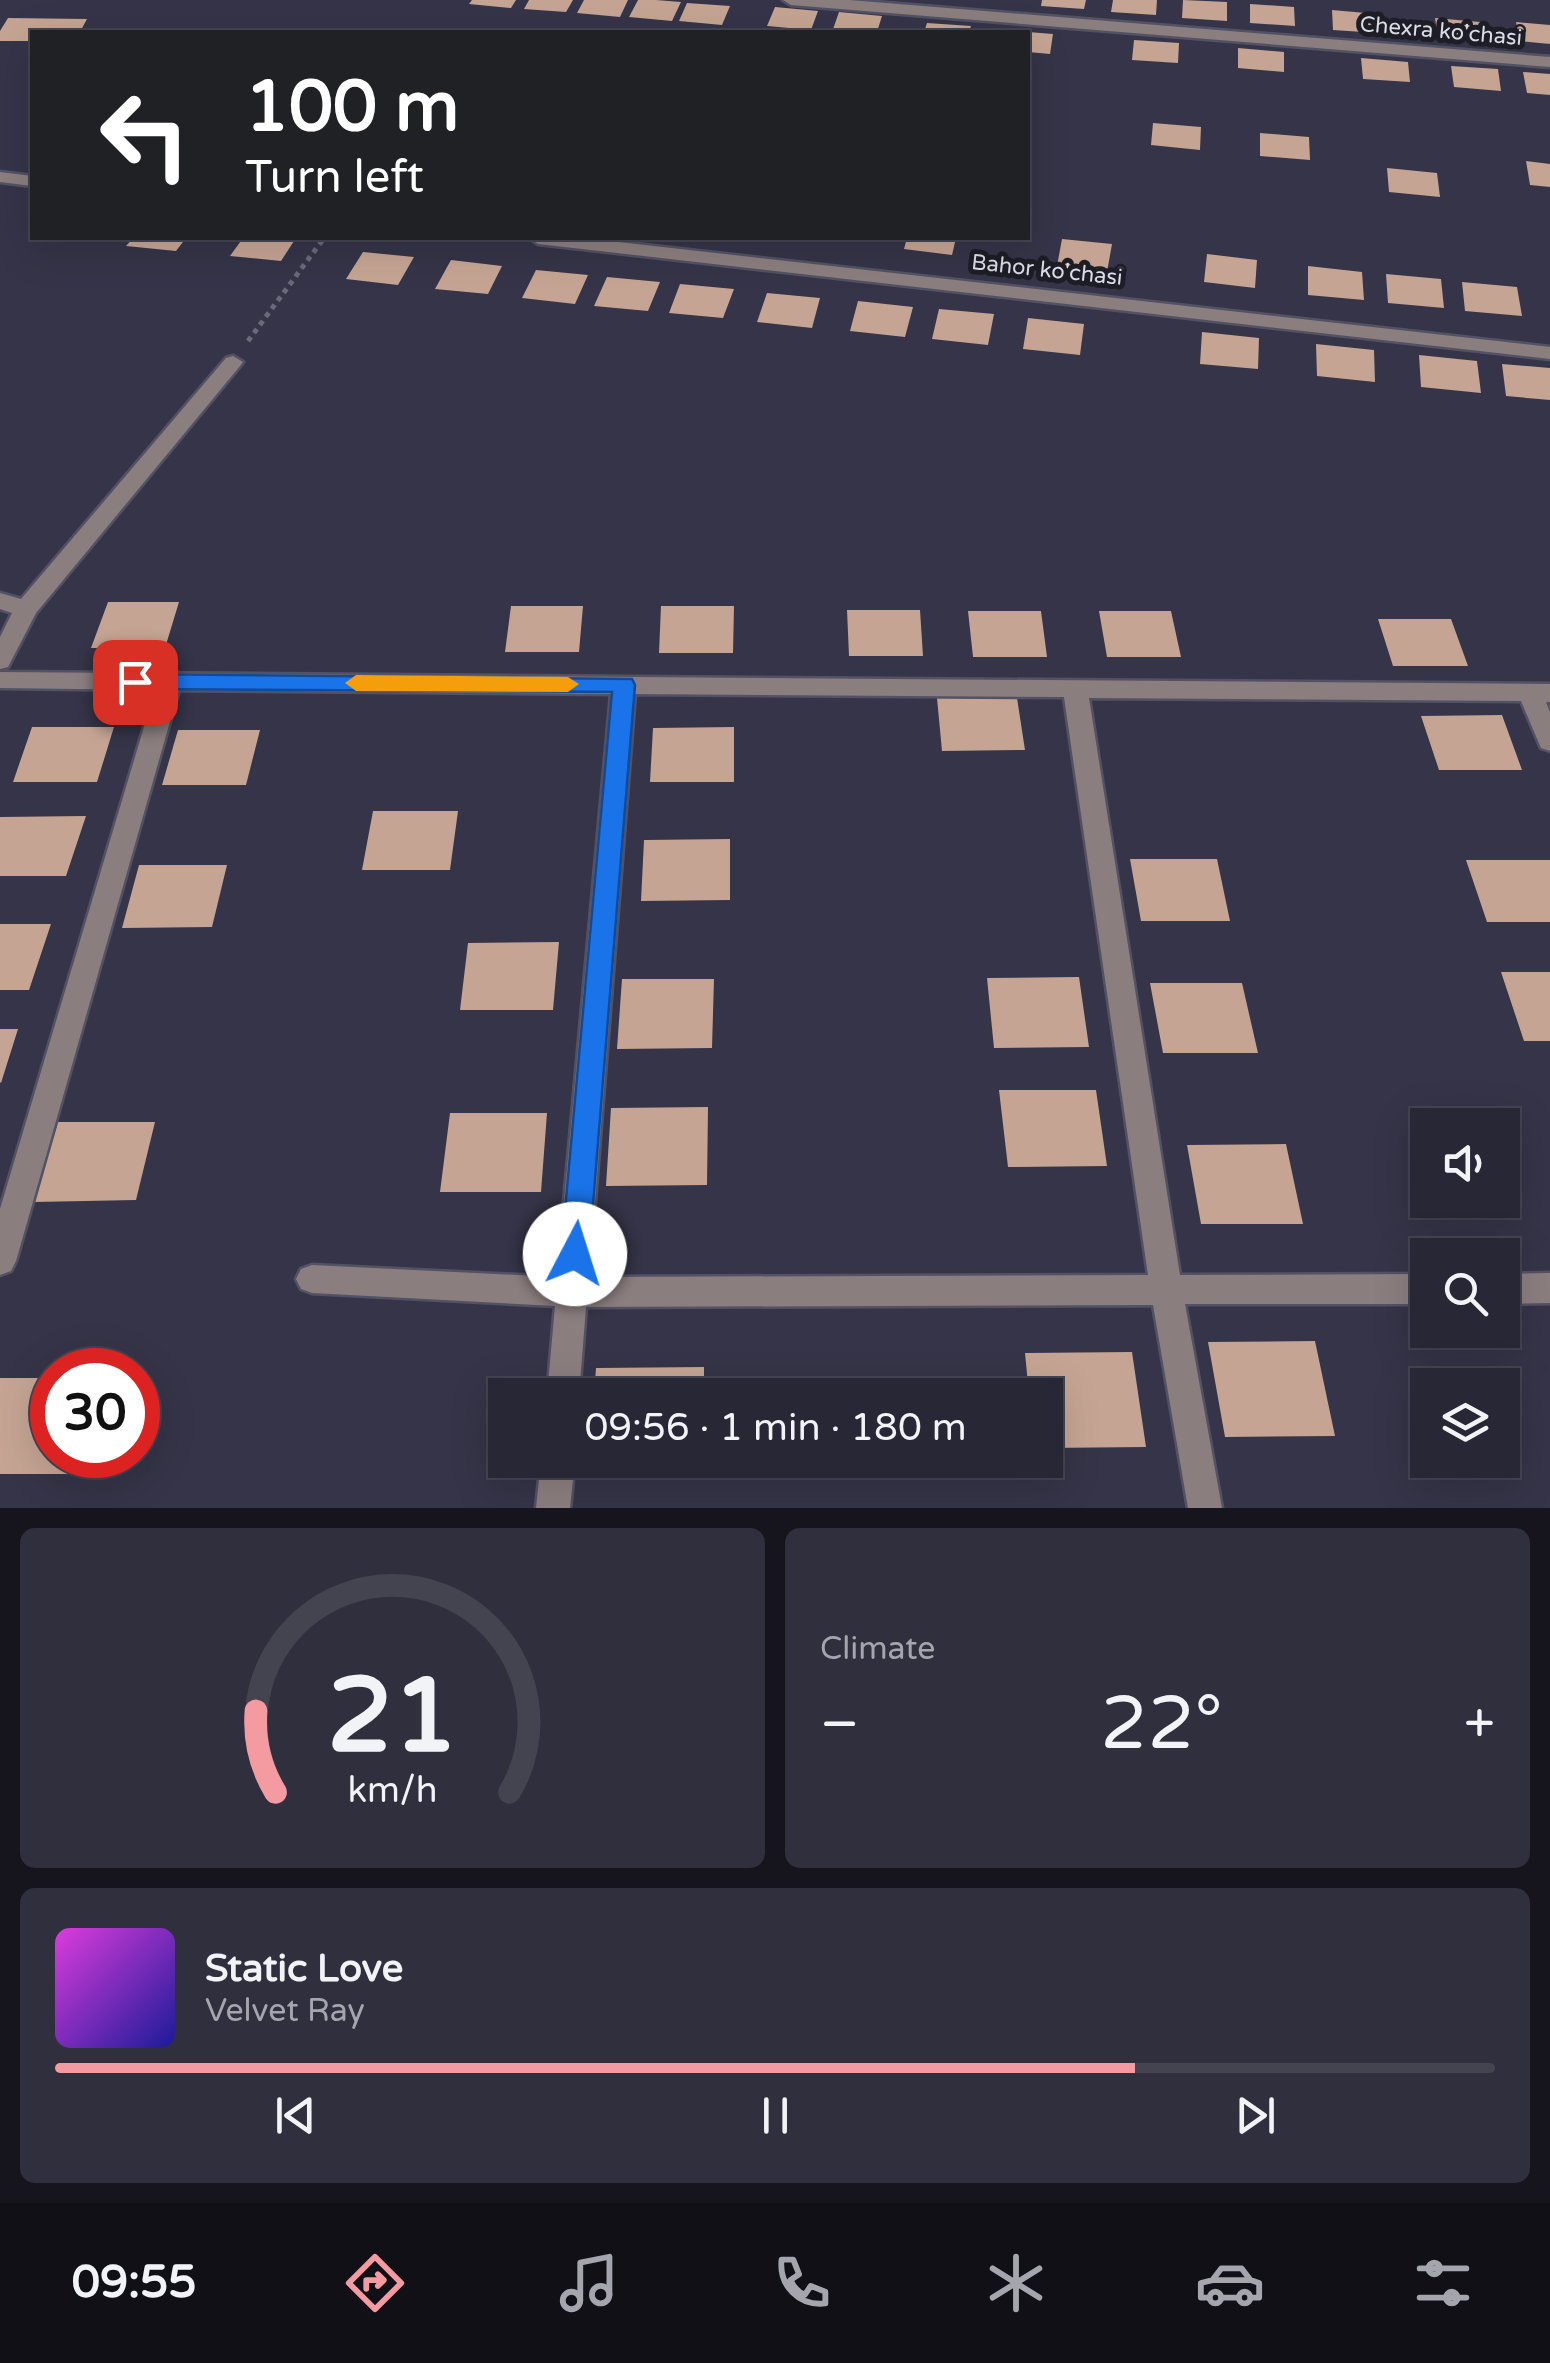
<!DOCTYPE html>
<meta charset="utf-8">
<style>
:root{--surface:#282736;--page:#302f3e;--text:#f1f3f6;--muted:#a5a5ad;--line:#444451;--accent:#f49aa1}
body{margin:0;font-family:"Varela Round",sans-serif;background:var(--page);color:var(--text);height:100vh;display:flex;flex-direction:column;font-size:38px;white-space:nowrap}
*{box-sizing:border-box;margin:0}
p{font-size:32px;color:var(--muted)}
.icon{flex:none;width:55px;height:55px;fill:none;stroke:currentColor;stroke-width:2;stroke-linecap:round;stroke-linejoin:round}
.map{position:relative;height:1508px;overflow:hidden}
.side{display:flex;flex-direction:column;gap:20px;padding:20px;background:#16151e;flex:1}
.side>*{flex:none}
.hud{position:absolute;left:30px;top:30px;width:1000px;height:210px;border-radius:0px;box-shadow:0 10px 40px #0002,0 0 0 2px var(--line);background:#202124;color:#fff;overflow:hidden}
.tools{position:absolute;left:1410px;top:1108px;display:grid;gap:20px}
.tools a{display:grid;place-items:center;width:110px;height:110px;border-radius:0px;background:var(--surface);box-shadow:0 10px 40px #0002,0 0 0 2px var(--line);font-size:50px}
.speed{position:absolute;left:30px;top:1348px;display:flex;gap:20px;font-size:50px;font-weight:700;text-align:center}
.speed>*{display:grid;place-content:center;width:130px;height:130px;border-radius:50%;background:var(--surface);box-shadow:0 10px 40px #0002,0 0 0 2px var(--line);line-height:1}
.speed .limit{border:15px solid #d22;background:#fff;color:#111}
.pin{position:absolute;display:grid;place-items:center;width:85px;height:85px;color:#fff;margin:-42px;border-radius:20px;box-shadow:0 5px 15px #0006}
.me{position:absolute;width:110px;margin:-55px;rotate:5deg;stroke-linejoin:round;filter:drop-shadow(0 0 8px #0008)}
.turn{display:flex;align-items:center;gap:35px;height:210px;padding:0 50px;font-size:45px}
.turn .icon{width:130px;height:130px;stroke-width:2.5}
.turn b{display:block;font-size:70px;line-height:85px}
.big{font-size:75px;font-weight:600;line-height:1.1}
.side .card{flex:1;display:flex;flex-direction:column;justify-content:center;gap:15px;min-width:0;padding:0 35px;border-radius:15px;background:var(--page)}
.side .dial{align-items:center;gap:0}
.dial svg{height:260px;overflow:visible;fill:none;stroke:var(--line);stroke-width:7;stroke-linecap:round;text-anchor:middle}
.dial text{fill:var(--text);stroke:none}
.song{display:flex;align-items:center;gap:30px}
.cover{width:120px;height:120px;border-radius:15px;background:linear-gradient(135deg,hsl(300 70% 55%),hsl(240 70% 35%))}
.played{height:10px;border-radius:5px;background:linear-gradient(90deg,var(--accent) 75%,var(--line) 75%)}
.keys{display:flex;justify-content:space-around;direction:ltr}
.heat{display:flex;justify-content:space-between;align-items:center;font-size:55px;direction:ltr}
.side .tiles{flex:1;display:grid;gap:20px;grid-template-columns:1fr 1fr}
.card:last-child{grid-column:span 2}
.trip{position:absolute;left:488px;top:1378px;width:575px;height:100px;border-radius:0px;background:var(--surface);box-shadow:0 10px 40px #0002,0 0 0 2px var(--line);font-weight:600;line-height:100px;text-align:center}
.menu{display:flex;height:160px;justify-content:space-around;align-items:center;background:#101016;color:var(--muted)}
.menu .icon{width:70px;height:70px}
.menu .selected{color:var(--accent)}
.menu b{font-size:45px;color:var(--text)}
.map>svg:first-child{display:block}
.building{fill:#c5a493}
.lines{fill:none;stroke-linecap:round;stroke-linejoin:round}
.minor-casing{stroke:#535265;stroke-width:5}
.path{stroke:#6a697a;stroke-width:5;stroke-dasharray:5 5;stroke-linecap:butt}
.minor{fill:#8b7e7f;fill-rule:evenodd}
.route{fill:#1a73e8;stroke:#114b97;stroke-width:2.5}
.slow{fill:#f59e0b}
.labels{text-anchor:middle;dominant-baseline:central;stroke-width:10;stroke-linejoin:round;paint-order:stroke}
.far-street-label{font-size:22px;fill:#dcdbe8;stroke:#1d1d26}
</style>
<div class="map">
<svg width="1550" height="1508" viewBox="0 0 1550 1508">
<rect width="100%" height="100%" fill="#353448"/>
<path class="building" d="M472,0H516L511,8L469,4Z
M529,0H573L566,12L524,9Z
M584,0H628L620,17L577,13Z
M638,0H656L681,2L672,21L629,17Z
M1042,0H1086L1084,9L1041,6Z
M1113,0H1157L1156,15L1111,12Z
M1183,0L1227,2V21L1182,18Z
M687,3L730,6L722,25L679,21Z
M1250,4L1294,7L1295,26L1250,23Z
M775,7L818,11L811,30L767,26Z
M1332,10L1377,14L1378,33L1333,30Z
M839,12L882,16L877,32H832Z
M8,18L87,19L80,32H32V41H0V31Z
M1435,18L1480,22L1484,41L1438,38Z
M1516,22L1550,25V44L1520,41Z
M927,23L971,26L969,32H924Z
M1028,32L1053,34L1050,54L1028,52Z
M1134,40L1179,43L1178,63L1132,60Z
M1238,48L1284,52V72L1238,68Z
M1361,58L1408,62L1410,82L1363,79Z
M1451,66L1498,69L1501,91L1454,87Z
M1523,72L1550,74V95L1527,93Z
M1153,123L1201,127L1200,150L1151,145Z
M1260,133L1309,137L1310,160L1260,156Z
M1526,161L1550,164V187L1530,185Z
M1387,168L1437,173L1440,197L1389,192Z
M133,238H186L176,251L126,246Z
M243,238H296L281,261L230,256Z
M907,238H956L952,255L904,249Z
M1062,239L1112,244L1107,272L1057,266Z
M363,252L414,257L398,285L346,279Z
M1207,254L1257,260L1255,288L1204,282Z
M451,260L502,266L488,294L435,289Z
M1308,266L1362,272L1364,300L1308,295Z
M536,270L588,275L575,304L522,298Z
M1386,274L1441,279L1444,308L1388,303Z
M607,277L660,282L648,311L594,306Z
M1462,282L1517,287L1522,316L1465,311Z
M680,284L734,289L723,318L669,313Z
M767,293L820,298L812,328L757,322Z
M858,301L913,307L905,337L850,331Z
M939,309L994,314L988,345L932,339Z
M1028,318L1084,324L1080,355L1023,349Z
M1202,332L1259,338L1258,369L1200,364Z
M1316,344L1374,350L1375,382L1317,376Z
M1419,355L1477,361L1481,393L1421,387Z
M1502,364L1550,368V400L1506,396Z
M108,602H179L165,648H91Z
M511,606H583L579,652H505Z
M661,606H734L733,653H659Z
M847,610H920L923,656H849Z
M968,611H1041L1047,657H973Z
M1099,611H1171L1181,657H1107Z
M1378,619H1451L1468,666H1393Z
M937,698H1017L1025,750L942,751Z
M1502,715L1522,770H1439L1421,716Z
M32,727H114L97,782H13Z
M734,727V782H650L653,728Z
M178,730H260L246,785H162Z
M373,811H458L450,870H362Z
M86,816L66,876H0V817Z
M730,839V900L641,901L644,840Z
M1130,859H1217L1230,921H1141Z
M1466,860H1550V922H1487Z
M139,865H227L212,927L122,928Z
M0,924H51L29,990H0Z
M559,942L553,1010H460L468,943Z
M1501,972H1550V1041H1524Z
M1079,977L1089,1047L994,1048L987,978Z
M622,979H714L712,1048L617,1049Z
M1150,983H1242L1258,1053H1163Z
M0,1029H18L1,1083L0,1082Z
M999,1090H1096L1107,1166L1008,1167Z
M708,1107L707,1185L606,1186L611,1108Z
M450,1113H547L541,1192H440Z
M58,1122H155L136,1200L34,1202Z
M1286,1144L1303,1224H1201L1187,1145Z
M1315,1341L1335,1436L1225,1437L1208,1342Z
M1132,1352L1146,1447L1045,1448V1395H1029L1025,1353Z
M704,1367V1395H594L596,1368Z
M0,1378H52V1455H74L70,1474H0Z
M590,1460H700V1463L590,1464Z"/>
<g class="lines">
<g class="minor-casing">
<path id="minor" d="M783,0H849L1550,57V67L791,5Z
M0,172L32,176V186L0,182Z
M529,238H583L1550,347V359L538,244Z
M233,356L243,362L240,366L36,613L8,667L0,669V637L12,613L0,609V593L21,599L226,358Z
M0,672L1550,684V702H1546L1550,712V751L1541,748L1521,701L1089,698L1180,1275L1428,1274V1304H1185L1222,1508H1188L1153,1305L586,1307L579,1395H547L555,1306L312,1293L301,1289L296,1279L301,1269L312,1265L557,1277L611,694L179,690L16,1261L11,1271L0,1275V1209L155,690L0,688ZM635,694L1064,697L1148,1275L589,1277Z
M1550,1273V1303L1502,1304V1274Z
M541,1460H575L570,1508H536Z"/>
</g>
<path class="path" d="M248,341L324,238"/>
<use href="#minor" class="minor"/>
</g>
<path class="route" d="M135,674L632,679L635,685L589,1254L585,1263L575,1267L565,1263L561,1254L612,692L135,689L124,682Z"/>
<path class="slow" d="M356,675L568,677L579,684L568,692L356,691L345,683Z"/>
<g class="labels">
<g class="far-street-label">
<text transform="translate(1441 31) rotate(5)">Chexra ko'chasi</text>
<text transform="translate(1047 270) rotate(6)">Bahor ko'chasi</text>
</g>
</g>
</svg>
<div class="tools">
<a><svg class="icon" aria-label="sound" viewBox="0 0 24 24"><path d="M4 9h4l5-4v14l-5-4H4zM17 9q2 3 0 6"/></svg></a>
<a><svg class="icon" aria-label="search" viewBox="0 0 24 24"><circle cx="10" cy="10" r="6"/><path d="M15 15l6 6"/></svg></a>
<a><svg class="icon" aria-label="layers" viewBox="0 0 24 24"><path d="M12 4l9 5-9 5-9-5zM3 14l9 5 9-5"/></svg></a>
</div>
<div class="speed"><div class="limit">30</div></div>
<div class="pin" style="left:135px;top:682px;background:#d93025"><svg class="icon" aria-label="arrive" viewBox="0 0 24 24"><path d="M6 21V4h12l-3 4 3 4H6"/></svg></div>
<svg class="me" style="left:575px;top:1254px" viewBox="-20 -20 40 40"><circle r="19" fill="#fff"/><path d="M0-13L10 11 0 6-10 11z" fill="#1a73e8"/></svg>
<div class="trip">09:56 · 1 min · 180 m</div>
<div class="hud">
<div class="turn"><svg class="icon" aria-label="left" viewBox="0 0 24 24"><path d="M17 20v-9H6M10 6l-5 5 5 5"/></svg><div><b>100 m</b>Turn left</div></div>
</div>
</div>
<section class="side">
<div class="tiles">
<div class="card dial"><svg viewBox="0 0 100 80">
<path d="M14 69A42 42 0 1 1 86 69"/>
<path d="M14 69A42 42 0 0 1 8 44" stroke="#f49aa1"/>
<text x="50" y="56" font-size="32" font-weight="700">21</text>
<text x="50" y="72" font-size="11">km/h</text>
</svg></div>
<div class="card"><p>Climate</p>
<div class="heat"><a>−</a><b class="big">22°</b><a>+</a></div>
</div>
<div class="card">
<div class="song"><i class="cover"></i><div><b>Static Love</b><p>Velvet Ray</p></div></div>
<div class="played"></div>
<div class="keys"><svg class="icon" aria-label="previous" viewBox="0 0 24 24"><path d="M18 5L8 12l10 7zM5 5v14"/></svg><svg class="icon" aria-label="pause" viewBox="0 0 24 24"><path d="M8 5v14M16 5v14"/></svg><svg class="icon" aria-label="next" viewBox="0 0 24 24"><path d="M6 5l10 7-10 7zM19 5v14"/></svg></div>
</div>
</div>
</section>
<nav class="menu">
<b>09:55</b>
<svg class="icon selected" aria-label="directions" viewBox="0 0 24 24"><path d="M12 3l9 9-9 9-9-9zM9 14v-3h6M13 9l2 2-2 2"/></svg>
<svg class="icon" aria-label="music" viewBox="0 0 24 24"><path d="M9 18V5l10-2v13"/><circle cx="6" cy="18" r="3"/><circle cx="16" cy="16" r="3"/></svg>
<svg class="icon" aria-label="phone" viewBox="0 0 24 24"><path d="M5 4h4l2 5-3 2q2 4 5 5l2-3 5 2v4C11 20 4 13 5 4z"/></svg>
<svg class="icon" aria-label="climate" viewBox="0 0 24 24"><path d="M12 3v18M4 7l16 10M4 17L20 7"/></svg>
<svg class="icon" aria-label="car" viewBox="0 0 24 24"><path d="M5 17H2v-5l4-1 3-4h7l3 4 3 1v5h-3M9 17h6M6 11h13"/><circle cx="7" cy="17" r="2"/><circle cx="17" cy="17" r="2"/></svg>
<svg class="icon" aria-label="filters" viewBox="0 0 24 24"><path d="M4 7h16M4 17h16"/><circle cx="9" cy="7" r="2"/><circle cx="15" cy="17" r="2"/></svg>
</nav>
